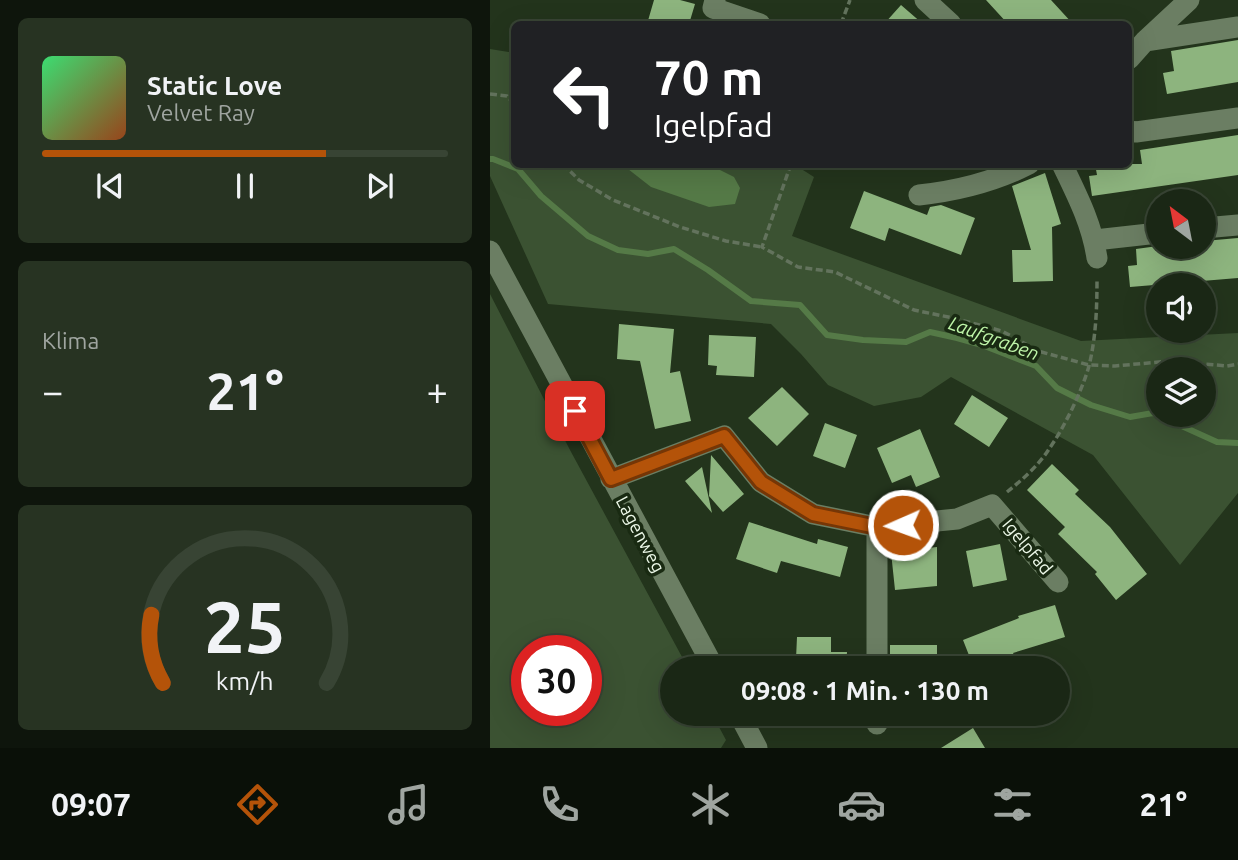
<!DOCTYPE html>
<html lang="de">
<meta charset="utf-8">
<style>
:root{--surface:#1a2715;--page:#273322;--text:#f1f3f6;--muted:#9fa5a0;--line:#384434;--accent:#b45309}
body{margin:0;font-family:Ubuntu,sans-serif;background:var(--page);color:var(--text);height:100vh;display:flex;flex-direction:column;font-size:26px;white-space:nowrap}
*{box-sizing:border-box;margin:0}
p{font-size:23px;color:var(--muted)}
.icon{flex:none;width:38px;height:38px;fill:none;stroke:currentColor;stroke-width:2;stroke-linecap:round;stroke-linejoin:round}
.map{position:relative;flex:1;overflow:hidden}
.sheet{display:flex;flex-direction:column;gap:18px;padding:18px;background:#0e150c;width:490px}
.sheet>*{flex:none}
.guide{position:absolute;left:21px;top:21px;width:621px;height:147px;border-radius:10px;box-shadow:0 7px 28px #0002,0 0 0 2px var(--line);background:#202124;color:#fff;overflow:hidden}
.needle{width:46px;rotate:328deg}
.buttons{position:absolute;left:656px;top:189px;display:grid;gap:14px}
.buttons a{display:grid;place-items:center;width:70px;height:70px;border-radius:50%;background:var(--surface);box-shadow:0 7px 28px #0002,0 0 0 2px var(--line);font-size:35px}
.speed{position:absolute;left:21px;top:635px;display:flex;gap:14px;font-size:35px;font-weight:700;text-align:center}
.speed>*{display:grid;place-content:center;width:91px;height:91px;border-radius:50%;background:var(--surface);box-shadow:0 7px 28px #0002,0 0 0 2px var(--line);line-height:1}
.speed .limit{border:10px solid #d22;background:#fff;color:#111}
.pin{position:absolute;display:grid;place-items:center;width:60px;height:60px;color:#fff;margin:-30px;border-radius:14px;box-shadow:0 4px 10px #0006}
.me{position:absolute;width:77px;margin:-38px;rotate:268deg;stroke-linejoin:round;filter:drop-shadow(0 0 5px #0008)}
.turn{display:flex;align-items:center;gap:24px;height:147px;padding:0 28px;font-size:32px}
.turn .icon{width:91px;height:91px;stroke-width:2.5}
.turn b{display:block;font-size:49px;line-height:60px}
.big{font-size:52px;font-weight:700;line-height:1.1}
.sheet .tile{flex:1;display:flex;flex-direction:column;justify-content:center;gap:10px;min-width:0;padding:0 24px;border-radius:10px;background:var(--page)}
.sheet .dial{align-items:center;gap:0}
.dial svg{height:182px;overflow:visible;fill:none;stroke:var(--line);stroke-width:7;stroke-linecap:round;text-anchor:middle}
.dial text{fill:var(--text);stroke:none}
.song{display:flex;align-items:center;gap:21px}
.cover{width:84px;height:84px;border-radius:10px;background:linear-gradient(135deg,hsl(140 70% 55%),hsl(20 70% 35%))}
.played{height:7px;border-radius:4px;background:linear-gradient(90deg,var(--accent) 70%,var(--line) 70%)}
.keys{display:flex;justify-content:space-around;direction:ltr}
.heat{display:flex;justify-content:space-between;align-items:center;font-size:38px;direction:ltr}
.trip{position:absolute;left:170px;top:656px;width:410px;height:70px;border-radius:35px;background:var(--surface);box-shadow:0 7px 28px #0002,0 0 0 2px var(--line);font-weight:700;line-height:70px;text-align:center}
.tabs{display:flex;height:112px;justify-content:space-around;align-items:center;background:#0a1008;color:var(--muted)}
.tabs .icon{width:49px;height:49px}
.tabs .selected{color:var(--accent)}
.tabs b{font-size:32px;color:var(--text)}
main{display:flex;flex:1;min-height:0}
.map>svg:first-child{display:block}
.green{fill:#3b5232;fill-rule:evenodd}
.water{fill:#557a47}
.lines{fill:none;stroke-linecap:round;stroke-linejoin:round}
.stream{stroke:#557a47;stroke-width:6}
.building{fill:#8db47e}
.path{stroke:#63735d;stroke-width:3.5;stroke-dasharray:7 3.5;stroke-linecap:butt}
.minor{stroke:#6b7e63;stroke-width:21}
.route-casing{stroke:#753606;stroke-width:18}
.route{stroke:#b45309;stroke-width:12}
.labels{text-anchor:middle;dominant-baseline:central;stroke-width:7;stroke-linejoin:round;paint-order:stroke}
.street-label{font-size:18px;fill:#ecf8e8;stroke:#192a12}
.water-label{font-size:19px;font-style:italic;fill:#bff6a9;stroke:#192a12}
</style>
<main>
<section class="sheet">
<div class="tile">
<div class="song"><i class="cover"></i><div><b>Static Love</b><p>Velvet Ray</p></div></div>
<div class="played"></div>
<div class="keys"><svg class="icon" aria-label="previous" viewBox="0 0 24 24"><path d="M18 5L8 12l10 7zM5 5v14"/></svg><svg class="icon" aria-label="pause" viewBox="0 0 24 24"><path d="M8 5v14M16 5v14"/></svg><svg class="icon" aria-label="next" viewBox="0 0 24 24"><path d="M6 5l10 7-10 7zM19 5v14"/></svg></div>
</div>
<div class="tile"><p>Klima</p>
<div class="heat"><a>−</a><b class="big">21°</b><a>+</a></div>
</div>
<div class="tile dial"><svg viewBox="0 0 100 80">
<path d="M14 69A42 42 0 1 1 86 69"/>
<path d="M14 69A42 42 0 0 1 9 39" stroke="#b45309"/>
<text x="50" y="56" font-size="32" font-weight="700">25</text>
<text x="50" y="72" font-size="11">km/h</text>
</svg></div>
</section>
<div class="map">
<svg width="748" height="748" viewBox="0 0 748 748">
<rect width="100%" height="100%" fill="#23341c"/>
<path class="green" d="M0,49L24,53V164L305,165L324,177L302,236L591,341L748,333V493L690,565L603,455L461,377L431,397L384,406L338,385L311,354L281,324L58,304L0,176ZM668,369H714V415H668Z
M0,294L80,450L198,668H182V714H222L236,740L231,748H0ZM37,651H96V710H37Z"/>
<path class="water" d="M138,165H220L244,177L250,188L245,204L219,207L161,187L138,169Z"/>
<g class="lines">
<path class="stream" d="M0,159H3L28,169L51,196L98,236L128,250L158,254L184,249L218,270L261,301L310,305L337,335L373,340L416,342L440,332L467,338L492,345L546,366L567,388L601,405L640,417L663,413L727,442L748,443"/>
</g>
<path class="building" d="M164,0H190L205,4L199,24H157Z
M496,0H561L583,24H518Z
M411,5L433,24H394Z
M748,40V82L677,94L673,73L684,71L681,51Z
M748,135V175L602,196L599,176L607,175L605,164H652L650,150Z
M555,173L571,224L562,227L563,281L523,282L522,250H541L522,186Z
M374,191L437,215L440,207L451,205L485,218L471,255L399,228L395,241L360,228Z
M748,238V278L640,287L638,266L647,265L646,249L668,246L714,247V241Z
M129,324L184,329L180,373L190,371L201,421L165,429L150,361L127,359Z
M219,335L266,337L264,377L226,375L227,366L218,365Z
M292,387L319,414L287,446L258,418Z
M482,395L518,418L499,447L464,424Z
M335,423L367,435L355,468L323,456Z
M430,429L450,477L426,487L421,475L402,483L387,448Z
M221,455L254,494L233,512L219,496Z
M562,464L589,490L585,494L620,527L657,574L626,600L605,574L607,572L568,534L575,527L537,490Z
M212,467L222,513L195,481Z
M259,522L327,544L328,539L358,547L350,577L291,561L287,573L246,559Z
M510,544L517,580L483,587L476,551Z
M447,547V586L405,590L401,552Z
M565,605L575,637L523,653L524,655L488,668H484L473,640L529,618L528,616Z
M307,637H341V652H357L356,668H314V659H306Z
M400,645H447V668H400Z
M483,728L495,748H451Z"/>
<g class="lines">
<path class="path" d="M351,24L360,0
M0,94L17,96L24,104
M73,164L89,180L123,200L190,227L236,241L272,247
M301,164L272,247L308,267L345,272L424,310L463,318L512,331L548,351L599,365L625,366L680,361L737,366L748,364
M517,492C532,480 549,465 559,449C574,428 592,391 599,366C606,337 607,308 607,279"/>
<path class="minor" d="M225,0L223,8L270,24
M435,0L461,24
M655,41L748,27
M639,59L655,41L699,0
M639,131L646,132L748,118
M572,164C587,195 602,224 607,258
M429,195C466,191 506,181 539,164
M714,228L748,225
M605,240L668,233
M0,251L224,668
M121,479L234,436L271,482L323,514L387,527L467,519L502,505L568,582
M387,668V527
M249,714L267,748
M387,724V714"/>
</g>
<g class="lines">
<g class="route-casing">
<path id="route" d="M85,411L121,479L234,436L271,482L323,514L387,527L413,525"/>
</g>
<use href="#route" class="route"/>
</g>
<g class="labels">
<g class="street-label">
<text transform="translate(151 534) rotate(62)">Lagenweg</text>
<text transform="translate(538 546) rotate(50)">Igelpfad</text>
</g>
<g class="water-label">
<text transform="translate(504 338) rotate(20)">Laufgraben</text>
</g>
</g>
</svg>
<div class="buttons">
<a><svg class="needle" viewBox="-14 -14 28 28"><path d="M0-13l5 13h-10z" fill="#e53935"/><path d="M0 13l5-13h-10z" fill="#9fa5a0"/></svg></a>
<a><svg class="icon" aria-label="sound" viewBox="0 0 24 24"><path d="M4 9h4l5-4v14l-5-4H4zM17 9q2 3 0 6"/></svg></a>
<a><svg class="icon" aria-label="layers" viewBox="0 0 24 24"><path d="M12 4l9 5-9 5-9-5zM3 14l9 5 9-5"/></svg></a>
</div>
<div class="speed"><div class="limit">30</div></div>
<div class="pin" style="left:85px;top:411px;background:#d93025"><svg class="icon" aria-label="arrive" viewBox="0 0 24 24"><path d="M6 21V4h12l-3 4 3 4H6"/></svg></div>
<svg class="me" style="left:413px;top:525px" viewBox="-20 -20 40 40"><circle r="17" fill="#b45309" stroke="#fff" stroke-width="3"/><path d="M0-11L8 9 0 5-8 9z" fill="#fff"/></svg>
<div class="trip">09:08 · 1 Min. · 130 m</div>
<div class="guide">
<div class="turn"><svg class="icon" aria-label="left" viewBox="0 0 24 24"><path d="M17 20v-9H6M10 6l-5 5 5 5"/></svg><div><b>70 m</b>Igelpfad</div></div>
</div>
</div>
</main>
<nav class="tabs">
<b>09:07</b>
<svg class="icon selected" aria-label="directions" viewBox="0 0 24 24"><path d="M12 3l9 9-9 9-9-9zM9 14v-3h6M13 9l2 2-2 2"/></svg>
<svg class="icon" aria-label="music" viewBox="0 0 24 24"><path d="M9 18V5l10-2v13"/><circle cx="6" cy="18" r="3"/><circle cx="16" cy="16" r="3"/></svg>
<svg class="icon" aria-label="phone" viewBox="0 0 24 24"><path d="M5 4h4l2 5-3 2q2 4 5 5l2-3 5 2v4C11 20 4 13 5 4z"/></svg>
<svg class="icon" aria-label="climate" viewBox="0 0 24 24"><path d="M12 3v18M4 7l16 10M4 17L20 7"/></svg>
<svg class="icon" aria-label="car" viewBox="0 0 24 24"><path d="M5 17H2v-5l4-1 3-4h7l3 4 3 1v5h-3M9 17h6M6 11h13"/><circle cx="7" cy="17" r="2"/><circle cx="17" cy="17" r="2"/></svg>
<svg class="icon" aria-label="filters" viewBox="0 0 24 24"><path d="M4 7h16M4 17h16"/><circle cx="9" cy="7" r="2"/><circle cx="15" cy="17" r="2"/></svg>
<b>21°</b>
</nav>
